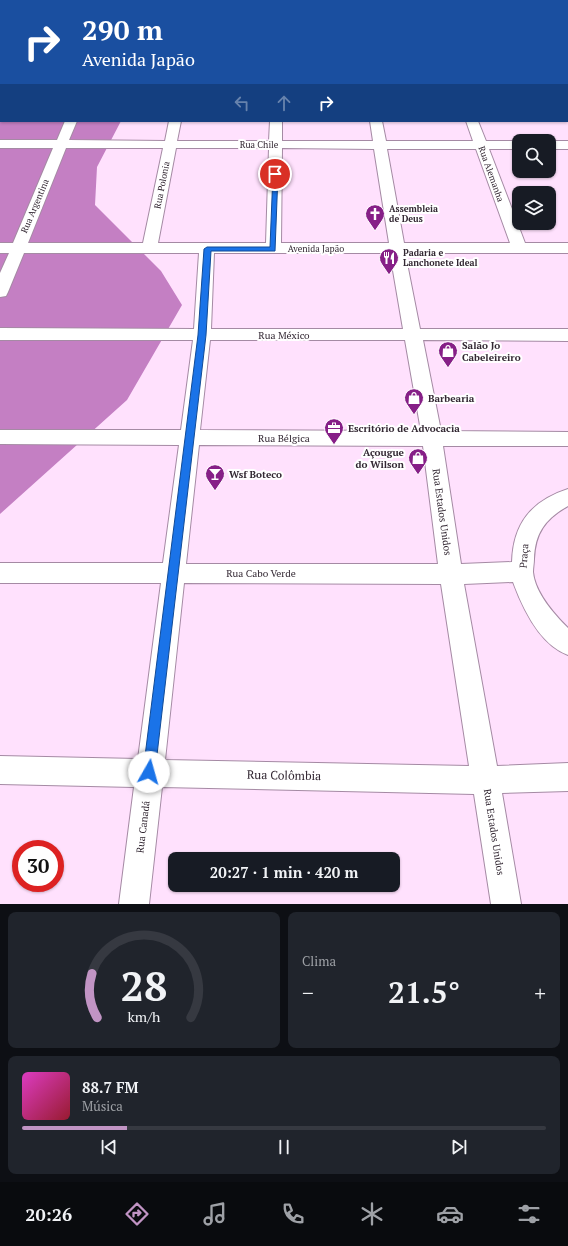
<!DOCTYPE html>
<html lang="pt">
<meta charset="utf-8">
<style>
:root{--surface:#171b24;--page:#20242c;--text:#f1f3f6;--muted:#9ea1a6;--line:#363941;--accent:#c194c4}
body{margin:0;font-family:"PT Serif",serif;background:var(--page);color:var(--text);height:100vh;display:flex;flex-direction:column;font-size:15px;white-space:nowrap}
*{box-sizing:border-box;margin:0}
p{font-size:13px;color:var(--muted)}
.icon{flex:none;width:22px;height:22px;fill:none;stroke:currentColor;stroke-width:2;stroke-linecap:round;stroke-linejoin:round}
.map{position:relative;height:904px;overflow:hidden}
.sheet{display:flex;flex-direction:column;gap:8px;padding:8px;background:#0d0f14;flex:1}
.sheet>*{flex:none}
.banner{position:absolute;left:0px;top:0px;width:568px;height:122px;box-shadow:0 1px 3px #0004;background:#1a4fa0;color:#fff;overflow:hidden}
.fabs{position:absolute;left:512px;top:134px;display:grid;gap:8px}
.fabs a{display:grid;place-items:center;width:44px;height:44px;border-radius:8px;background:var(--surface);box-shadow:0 1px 3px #0004;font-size:20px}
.speed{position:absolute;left:12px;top:840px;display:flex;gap:8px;font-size:20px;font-weight:700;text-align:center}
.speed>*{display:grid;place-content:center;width:52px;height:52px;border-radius:50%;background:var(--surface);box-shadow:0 1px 3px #0004;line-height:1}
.speed .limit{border:6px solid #d22;background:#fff;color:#111}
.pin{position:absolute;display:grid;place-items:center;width:34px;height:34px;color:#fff;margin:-17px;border:2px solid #fff;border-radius:50%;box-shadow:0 1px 4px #0007}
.me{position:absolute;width:44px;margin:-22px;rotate:7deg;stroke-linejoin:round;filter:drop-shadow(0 0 3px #0008)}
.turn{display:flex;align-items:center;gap:14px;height:84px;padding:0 16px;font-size:18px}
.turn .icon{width:52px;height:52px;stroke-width:2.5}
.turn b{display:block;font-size:28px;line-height:34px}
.lanes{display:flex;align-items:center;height:38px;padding:0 16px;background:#0003;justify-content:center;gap:20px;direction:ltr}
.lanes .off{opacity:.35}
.big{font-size:30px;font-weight:700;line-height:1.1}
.sheet .tile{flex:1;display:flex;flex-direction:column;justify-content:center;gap:6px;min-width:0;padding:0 14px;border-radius:8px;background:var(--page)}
.sheet .dial{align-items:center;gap:0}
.dial svg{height:104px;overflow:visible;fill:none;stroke:var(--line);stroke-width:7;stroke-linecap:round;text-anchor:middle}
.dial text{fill:var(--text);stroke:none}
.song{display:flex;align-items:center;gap:12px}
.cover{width:48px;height:48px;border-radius:6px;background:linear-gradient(135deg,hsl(310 70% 55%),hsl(350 70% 35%))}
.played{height:4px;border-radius:2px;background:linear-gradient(90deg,var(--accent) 20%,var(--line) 20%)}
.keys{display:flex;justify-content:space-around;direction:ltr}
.heat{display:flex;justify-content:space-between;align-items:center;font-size:22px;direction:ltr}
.sheet .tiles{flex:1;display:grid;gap:8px;grid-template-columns:1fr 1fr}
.tile:last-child{grid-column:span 2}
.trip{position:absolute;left:168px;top:852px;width:232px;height:40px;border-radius:8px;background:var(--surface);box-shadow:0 1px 3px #0004;font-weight:700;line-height:40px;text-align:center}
.menu{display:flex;height:64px;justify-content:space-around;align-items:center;background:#090b0e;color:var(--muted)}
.menu .icon{width:28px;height:28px}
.menu .on{color:var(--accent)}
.menu b{font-size:18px;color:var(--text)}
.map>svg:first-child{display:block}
.water{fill:#c47fc3}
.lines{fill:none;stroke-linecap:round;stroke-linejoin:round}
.minor-casing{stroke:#a58aa4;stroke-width:2}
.minor{fill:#fff;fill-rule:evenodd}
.route{fill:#1a73e8;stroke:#114b97}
.labels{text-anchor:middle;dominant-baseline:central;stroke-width:4;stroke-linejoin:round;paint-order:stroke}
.far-street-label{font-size:9px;fill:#332833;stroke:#fff}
.far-poi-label{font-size:9px;font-weight:bold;fill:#332833;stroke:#fff;text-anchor:start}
.street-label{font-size:10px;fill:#332833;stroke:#fff}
.poi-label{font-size:10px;font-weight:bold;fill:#332833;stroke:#fff;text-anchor:start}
.near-street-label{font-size:12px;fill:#332833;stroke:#fff}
</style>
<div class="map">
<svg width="568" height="904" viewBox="0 0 568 904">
<rect width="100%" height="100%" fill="#ffe1fd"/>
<path class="water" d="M0,53L1,121H121L97,167L95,205L161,271L182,305L127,400L0,514Z"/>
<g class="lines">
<g class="minor-casing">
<path id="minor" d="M48,0H58L47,1Z
M116,0H126V1H116Z
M196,0H206V1H196Z
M273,0H283V1H273Z
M348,0H358L359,1H349Z
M425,0H435V1H425Z
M504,0H514V1H504Z
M0,13H1V19H0Z
M567,14H568V20H567Z
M0,67H1V73H0Z
M567,70H568V76H567Z
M567,97L568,98V106L567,105Z
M65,121H77L69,140L165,141L169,121H181L177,141H269L270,121H282V141H373L370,121H382L386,141H473L466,121H478L486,141H519V149H489L525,243H568V253H405L420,329H568V341L423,340L441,431L568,432V446H443L461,564L512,562C513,524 531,501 568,489V506C545,519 535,533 534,559C534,563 533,568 533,572C535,593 554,614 568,628V655C540,645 523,609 513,582L464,584L497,766L568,763V791L502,793L521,904H491L474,794L162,787L149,904H119L134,787L0,784V756L138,759L161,583H0V563H163L179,445L0,444V430H181L193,340H0V328L194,329L199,253H24L8,292L6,296L0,297V273L9,253H0V243H13L53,148H0V140H57ZM66,148H163L143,243H28ZM176,148H269L266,243H158ZM282,148L374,149L389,243H281ZM387,149H476L510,243H404ZM214,253H390L403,329H211ZM210,340H405L421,431L200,430ZM199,445L423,446L438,564H186ZM184,583L441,584L469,766L165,760Z
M549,141H568V149H549Z"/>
</g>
<use href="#minor" class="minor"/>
</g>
<path class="route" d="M273,173L278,174L275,251H211L206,335L155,772L153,776L149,778L145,776L143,772L198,335L204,249L207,247H270Z"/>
<defs>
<g id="church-pin" transform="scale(1)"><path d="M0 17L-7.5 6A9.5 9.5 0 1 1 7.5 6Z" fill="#861f87" stroke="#fff"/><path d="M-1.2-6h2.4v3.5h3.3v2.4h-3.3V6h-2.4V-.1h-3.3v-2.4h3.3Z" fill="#fff"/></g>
<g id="restaurant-pin" transform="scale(1)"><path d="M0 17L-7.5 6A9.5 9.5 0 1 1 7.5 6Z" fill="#861f87" stroke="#fff"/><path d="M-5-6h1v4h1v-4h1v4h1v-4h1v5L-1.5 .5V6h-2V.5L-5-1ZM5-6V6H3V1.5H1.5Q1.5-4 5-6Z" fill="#fff"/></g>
<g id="shop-pin" transform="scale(1)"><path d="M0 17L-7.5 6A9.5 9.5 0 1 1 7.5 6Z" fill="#861f87" stroke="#fff"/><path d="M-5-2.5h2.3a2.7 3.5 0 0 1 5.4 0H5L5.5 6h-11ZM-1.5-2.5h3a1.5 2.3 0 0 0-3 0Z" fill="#fff"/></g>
<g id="office-pin" transform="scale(1)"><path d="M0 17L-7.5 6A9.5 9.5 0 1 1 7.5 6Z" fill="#861f87" stroke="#fff"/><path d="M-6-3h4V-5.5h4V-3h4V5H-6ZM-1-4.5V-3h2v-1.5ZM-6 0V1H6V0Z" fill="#fff"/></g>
<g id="bar-pin" transform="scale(1)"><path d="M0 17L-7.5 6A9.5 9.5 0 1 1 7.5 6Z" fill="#861f87" stroke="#fff"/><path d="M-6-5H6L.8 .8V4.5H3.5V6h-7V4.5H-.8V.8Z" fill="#fff"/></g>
</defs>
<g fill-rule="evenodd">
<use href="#church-pin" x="375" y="214"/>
<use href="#restaurant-pin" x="389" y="258"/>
<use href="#shop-pin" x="448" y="351"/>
<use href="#shop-pin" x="414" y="398"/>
<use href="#office-pin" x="334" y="428"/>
<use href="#shop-pin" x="418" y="458"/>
<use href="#bar-pin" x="215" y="474"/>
</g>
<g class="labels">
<g class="far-street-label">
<text x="259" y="145">Rua Chile</text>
<text transform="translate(491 174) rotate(70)">Rua Alemanha</text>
<text transform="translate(162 185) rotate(-79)">Rua Polonia</text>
<text transform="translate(35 206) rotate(-67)">Rua Argentina</text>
<text x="316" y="249">Avenida Japão</text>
</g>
<g class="far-poi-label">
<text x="389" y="209">Assembleia<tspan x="389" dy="10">de Deus</tspan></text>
<text x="403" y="253">Padaria e<tspan x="403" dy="10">Lanchonete Ideal</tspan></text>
</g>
<g class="street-label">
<text x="284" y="335">Rua México</text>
<text x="284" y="438">Rua Bélgica</text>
<text transform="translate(442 512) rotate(82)">Rua Estados Unidos</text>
<text transform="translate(524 556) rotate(-85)">Praça</text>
<text x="261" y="573">Rua Cabo Verde</text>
<text transform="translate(143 827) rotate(-83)">Rua Canadá</text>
<text transform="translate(494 832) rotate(81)">Rua Estados Unidos</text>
</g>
<g class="poi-label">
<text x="462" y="345">Salão Jo<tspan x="462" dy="12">Cabeleireiro</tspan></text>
<text x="428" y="398">Barbearia</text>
<text x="348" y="428">Escritório de Advocacia</text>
<text x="404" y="452" text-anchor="end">Açougue<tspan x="404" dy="12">do Wilson</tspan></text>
<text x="229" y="474">Wsf Boteco</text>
</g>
<g class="near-street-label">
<text transform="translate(284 775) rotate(1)">Rua Colômbia</text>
</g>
</g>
</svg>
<div class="fabs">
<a><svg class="icon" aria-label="search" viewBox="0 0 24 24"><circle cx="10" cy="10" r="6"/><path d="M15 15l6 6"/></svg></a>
<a><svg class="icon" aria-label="layers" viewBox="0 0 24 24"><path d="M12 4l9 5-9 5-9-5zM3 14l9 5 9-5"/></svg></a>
</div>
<div class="speed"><div class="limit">30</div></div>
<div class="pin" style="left:275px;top:174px;background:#d93025"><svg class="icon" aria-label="arrive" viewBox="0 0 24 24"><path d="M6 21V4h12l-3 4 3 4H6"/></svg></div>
<svg class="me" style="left:149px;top:772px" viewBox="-20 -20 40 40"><circle r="19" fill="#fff"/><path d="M0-13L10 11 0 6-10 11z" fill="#1a73e8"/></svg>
<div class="trip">20:27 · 1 min · 420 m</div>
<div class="banner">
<div class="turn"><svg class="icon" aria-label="right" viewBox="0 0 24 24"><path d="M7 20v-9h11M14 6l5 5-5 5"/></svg><div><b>290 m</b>Avenida Japão</div></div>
<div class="lanes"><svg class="icon off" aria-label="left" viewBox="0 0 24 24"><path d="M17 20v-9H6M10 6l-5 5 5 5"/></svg><svg class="icon off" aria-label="ahead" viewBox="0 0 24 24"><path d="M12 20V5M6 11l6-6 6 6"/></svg><svg class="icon" aria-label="right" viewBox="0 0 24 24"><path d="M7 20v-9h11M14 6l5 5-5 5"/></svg></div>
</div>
</div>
<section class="sheet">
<div class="tiles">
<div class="tile dial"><svg viewBox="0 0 100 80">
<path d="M14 69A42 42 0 1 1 86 69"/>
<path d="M14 69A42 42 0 0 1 10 35" stroke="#c194c4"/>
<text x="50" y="56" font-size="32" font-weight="700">28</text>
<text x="50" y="72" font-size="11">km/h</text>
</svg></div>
<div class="tile"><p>Clima</p>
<div class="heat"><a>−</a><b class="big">21.5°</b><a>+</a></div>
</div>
<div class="tile">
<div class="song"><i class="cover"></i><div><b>88.7 FM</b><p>Música</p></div></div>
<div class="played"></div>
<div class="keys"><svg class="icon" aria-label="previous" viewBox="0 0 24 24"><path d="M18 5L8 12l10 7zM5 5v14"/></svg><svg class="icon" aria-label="pause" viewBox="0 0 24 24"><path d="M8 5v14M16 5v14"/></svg><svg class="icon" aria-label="next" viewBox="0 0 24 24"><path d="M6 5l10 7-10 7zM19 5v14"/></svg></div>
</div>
</div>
</section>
<nav class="menu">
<b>20:26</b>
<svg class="icon on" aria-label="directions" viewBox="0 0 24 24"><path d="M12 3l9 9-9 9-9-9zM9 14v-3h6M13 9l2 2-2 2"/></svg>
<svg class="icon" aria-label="music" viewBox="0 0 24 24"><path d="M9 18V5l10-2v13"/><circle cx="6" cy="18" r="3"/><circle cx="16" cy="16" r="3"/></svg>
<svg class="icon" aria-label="phone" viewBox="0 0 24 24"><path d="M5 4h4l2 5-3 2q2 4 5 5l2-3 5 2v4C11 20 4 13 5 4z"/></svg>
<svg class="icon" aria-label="climate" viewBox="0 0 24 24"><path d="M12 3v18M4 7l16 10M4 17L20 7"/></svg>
<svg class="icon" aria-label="car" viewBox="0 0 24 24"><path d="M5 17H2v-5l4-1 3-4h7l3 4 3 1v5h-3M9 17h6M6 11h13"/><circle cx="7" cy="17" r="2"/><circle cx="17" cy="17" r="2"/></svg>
<svg class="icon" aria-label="filters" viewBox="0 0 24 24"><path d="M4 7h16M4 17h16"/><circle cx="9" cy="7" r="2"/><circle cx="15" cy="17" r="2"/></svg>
</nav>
